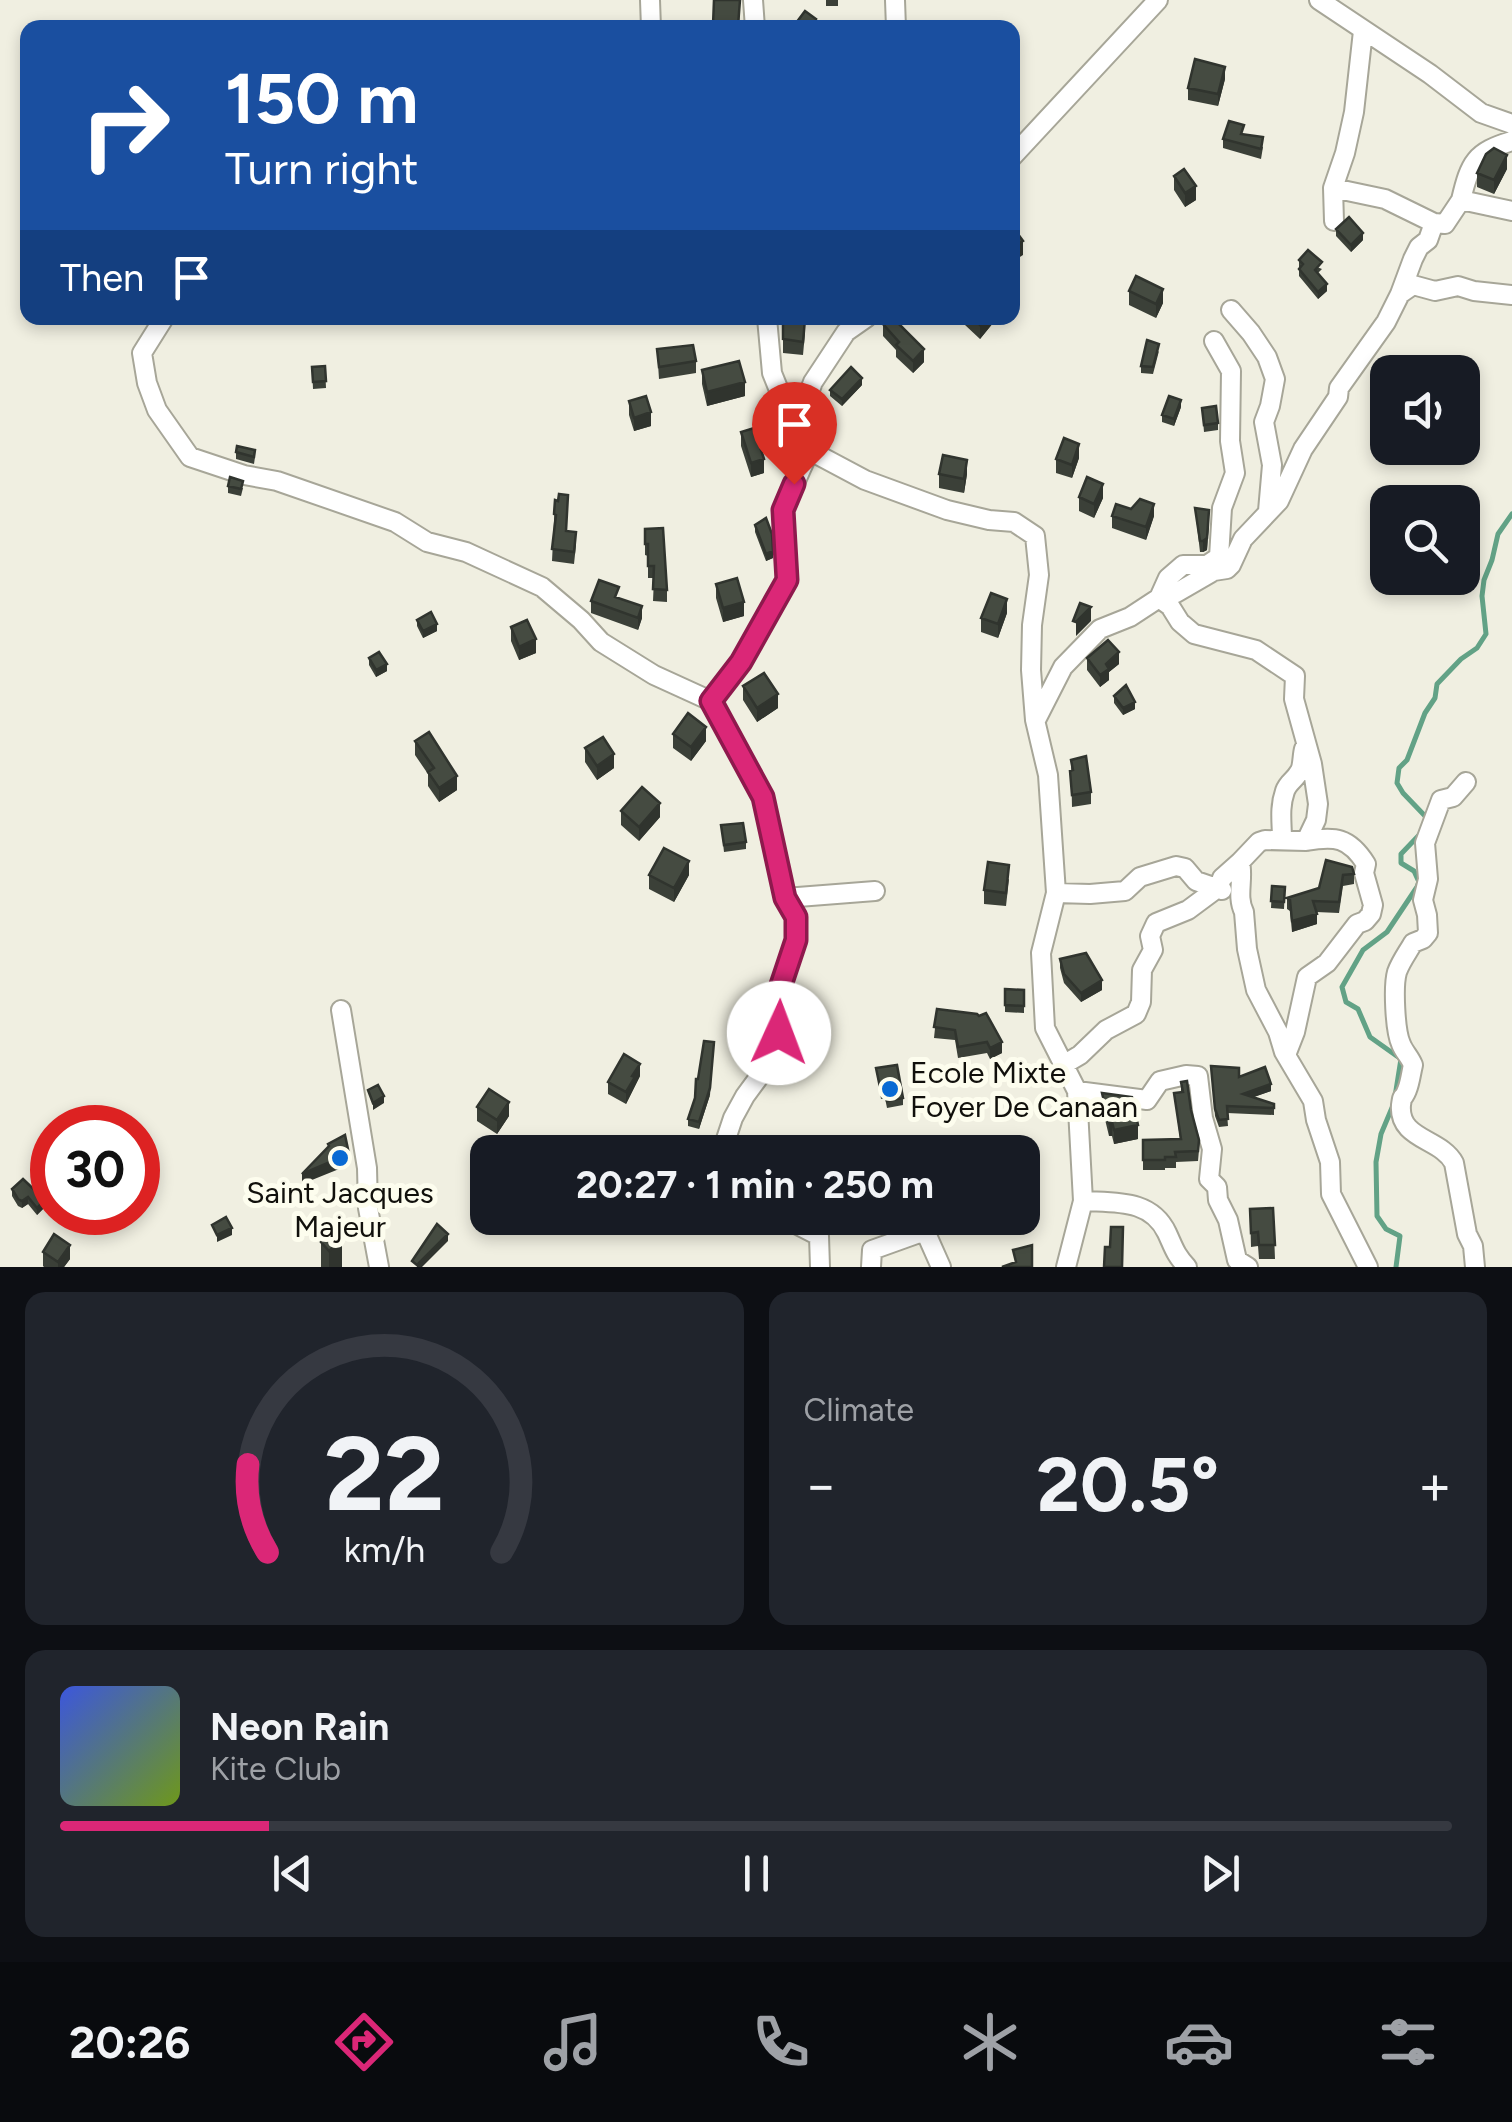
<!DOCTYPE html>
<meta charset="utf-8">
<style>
:root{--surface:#171b24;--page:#20242c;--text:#f1f3f6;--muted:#9ea1a6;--line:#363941;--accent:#db2777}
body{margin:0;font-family:Figtree,sans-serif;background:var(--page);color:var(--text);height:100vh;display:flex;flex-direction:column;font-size:38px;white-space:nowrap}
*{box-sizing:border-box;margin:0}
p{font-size:32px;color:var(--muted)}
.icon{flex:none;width:55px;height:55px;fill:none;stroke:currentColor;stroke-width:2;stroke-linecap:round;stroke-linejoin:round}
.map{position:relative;height:1267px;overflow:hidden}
.drawer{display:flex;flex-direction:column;gap:25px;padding:25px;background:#0d0f14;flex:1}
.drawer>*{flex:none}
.banner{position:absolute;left:20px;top:20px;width:1000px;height:305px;border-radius:20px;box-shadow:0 5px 15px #0003;background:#1a4fa0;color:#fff;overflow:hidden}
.controls{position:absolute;left:1370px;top:355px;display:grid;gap:20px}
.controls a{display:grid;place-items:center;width:110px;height:110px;border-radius:20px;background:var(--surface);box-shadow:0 5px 15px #0003;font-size:50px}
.speed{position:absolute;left:30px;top:1105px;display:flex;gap:20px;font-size:50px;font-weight:700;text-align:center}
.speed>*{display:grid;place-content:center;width:130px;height:130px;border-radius:50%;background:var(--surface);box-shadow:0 5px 15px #0003;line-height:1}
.speed .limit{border:15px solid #d22;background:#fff;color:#111}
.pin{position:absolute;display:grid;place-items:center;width:85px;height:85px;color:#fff;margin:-102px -42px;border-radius:50% 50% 50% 0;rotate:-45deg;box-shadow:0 0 10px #0007}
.pin .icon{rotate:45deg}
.me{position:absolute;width:110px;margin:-55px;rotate:2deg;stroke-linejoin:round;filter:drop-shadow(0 0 8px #0008)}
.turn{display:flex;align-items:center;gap:35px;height:210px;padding:0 40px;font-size:45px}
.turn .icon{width:130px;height:130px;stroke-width:2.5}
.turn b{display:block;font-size:70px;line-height:85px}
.then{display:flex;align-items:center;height:95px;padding:0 40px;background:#0003;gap:20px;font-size:38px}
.big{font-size:75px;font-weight:700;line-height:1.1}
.drawer .card{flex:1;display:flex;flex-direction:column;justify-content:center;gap:15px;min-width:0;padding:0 35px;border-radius:20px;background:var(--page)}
.drawer .dial{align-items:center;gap:0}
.dial svg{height:260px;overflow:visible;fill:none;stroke:var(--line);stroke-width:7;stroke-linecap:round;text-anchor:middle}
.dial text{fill:var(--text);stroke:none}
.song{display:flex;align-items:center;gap:30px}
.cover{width:120px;height:120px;border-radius:15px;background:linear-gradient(135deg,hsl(230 70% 55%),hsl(80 70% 35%))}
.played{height:10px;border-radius:5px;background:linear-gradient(90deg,var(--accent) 15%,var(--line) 15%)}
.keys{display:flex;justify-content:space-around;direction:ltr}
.heat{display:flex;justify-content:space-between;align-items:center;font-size:55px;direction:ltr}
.drawer .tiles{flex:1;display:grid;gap:25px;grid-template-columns:1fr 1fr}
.card:last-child{grid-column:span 2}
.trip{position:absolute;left:470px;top:1135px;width:570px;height:100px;border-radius:20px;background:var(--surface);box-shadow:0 5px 15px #0003;font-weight:700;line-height:100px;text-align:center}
.menu{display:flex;height:160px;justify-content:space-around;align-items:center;background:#090b0e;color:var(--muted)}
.menu .icon{width:70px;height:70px}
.menu .selected{color:var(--accent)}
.menu b{font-size:45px;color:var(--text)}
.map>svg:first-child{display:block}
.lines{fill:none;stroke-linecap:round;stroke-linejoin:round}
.stream{stroke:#62a286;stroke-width:5}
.minor-casing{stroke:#a7a698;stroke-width:22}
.minor{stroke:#fff;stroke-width:18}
.wall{fill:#3b4038}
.shaded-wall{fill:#30342e}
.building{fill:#454b41;stroke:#30342e;stroke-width:2.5}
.route-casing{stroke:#8e194d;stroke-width:25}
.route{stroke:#db2777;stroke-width:18}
.poi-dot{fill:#096ad3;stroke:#fdfdee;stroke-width:4}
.labels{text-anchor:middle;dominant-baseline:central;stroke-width:10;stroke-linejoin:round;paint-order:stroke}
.poi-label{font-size:30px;fill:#11100c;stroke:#fdfdee;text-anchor:start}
</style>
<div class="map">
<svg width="1512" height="1267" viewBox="0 0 1512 1267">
<rect width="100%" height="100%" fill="#f0efe1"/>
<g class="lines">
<path class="stream" d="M1426,817L1403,793L1397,783L1399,768L1407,760L1425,713L1435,698L1437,684L1461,659L1477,648L1486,634L1482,596L1484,580L1492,560L1498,534L1512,514
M1396,1267L1400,1236L1386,1229L1377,1216L1376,1162L1381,1134L1394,1103L1401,1059L1370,1037L1358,1009L1346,1002L1342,987L1363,950L1387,932L1417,887L1419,882L1414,871L1401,863V854L1422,832"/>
<g class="minor-casing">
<path id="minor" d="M650,0L651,28
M753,0L755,28
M895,0L896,28
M1319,0L1430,74L1481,113L1512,124
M1012,157L1158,0
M1333,188L1385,199L1434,223L1445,224L1461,200L1512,211
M1461,200C1470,162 1475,152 1512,141
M1334,221L1333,188L1345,153L1354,112L1363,31
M1400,294L1413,259L1419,247L1428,240L1434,223
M1231,310L1251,333L1267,357L1275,379L1270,406L1264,422L1272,465L1268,511
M164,318L142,353L147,383L157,410L190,457L244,475L277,481L395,522L427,542L466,552L542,587L581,620L601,642L654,675L711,701
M767,318L772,373L795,430
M866,318L846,332L813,382L795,430L803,447L865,480L947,510L989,520L1014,522L1035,536L1039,575L1032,625L1031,670L1035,720L1048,775L1056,893L1041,953L1045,1028L1077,1091L1083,1201L1066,1267
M1159,598L1170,606L1180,622L1194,634L1256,650L1295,676L1294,699L1312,764L1318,804L1316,820L1306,841L1265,840L1259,842L1240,862C1244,879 1236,896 1244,912L1247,949L1256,990L1278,1032L1284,1052L1313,1101L1316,1120L1330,1162L1331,1194L1368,1267
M1159,598L1176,593L1214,571L1227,569L1231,565L1243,539L1279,501L1303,449L1338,397L1339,388L1386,322L1400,294L1413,285L1435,291L1458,286L1474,291L1512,295
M1036,720L1063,667L1100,629L1130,617L1159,598L1168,578L1183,565H1207L1219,557L1222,508L1235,473L1230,441L1231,371L1214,341
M1466,782L1453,797L1441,800L1425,843L1428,879L1423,900L1427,915L1428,933L1423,939L1413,943C1408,952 1401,961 1397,972C1393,986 1395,1031 1401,1044C1404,1052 1410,1057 1413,1065C1411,1073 1410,1083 1407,1090C1402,1103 1403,1091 1401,1105C1398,1140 1441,1138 1454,1163L1467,1234L1473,1246L1475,1267
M1282,839C1282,823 1279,808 1285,791C1288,782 1295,780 1299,772C1303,767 1302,756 1304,749
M1056,893L1090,894L1125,891L1140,877L1176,866L1185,868L1196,881L1222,890
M785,898L875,891
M341,1010L367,1168L368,1208L379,1267
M1286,1055L1295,1032L1307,977L1327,963L1357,924L1365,921L1371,914L1373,905L1364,873L1366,864C1349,837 1335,836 1306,841
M1063,1065L1080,1055L1106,1030L1136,1014L1141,1002L1142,970L1153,950L1150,936L1156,923L1188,910L1219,887L1222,878L1240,862
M1077,1091L1147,1100L1160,1081L1186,1075L1198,1076L1203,1118L1212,1149L1209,1179L1217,1187L1218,1200L1228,1220L1237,1260L1248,1267
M728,1152L724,1145L733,1118L745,1096L770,1062L779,1033V991L796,940V917L785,898L763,797L711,701L741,662L787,581L783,510L806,458L803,447
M1083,1201C1116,1203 1151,1199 1167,1233C1174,1248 1175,1254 1187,1267
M784,1218L819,1236L820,1267
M871,1267L872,1250L925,1231L941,1267"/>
</g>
<use href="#minor" class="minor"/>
</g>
<path class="wall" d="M714,0H740L739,28H713Z
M826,0H838V6H826Z
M1225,79L1218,106L1188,100V88Z
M1244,134L1263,147L1261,159L1223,148V139Z
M1507,169L1494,194L1477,187V173Z
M1174,176L1196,200L1185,207L1174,190Z
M1336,229L1363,240L1351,252L1336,236Z
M1299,260L1322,269L1318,273L1327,291L1318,299L1299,276Z
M1129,291L1163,303L1156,318L1129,305Z
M783,318L805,333L803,355L783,353Z
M965,318H993V323L980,339L965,325Z
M883,324L924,362L913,373L896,357V350L883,336Z
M657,349L696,361V373L659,379Z
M1159,351L1153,374L1141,373V366Z
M325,366L326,388L313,389L312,367Z
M702,370L745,396L707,406L702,384Z
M862,385L842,406L830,396V390Z
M629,401L651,426L634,431L629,415Z
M1181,407L1174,426L1162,422V415Z
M1202,408L1218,423V430L1204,432Z
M741,432L764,473L751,477L741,446Z
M236,452L255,457L254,464L236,459Z
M1079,458L1072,478L1056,473V459Z
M939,474H967L964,493L939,488Z
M228,486L243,488L241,496L228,493Z
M1079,497L1103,498L1094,518L1079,511Z
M555,500L567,531L576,545L574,564L552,561Z
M1195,508L1209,522L1207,550L1203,552H1200Z
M1112,516H1154L1146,540L1112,528Z
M755,525L773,558L766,561L755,532Z
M645,529L667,590V602L653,601L654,578H648V556L645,555Z
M716,584L744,616L723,622L716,598Z
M591,601L642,618L638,630L591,613Z
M1007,613L998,638L981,632V618Z
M417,620L437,631L423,638L417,626Z
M511,627L536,653L519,660L511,641Z
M369,658L387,671L376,677L369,665Z
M1087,658L1119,664L1109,672V680L1100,687L1087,670Z
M743,686L778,708L757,722L743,700Z
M1114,696L1135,709L1123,715L1114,703Z
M673,734L706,741L691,761L673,748Z
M415,741L457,790L439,802L428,786V774L415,755Z
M585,748L614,768L597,780L585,762Z
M1071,760L1091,792V804L1072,807Z
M621,811L660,817L639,841L621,825Z
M721,825L746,842V849L724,852Z
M1326,860L1354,874V884L1343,886L1339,913L1316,912L1317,924L1292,932L1290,911L1287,909V898L1319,888Z
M649,875H689L674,902L649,889Z
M1009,879L1006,906L984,904V890Z
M1272,886L1285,887L1284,909L1271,908Z
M1060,959L1102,990L1081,1002L1064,983L1060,968Z
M1005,989L1024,990V1013L1005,1012Z
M937,1009L1002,1053L990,1059L987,1053L958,1058L955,1040L934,1038Z
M1211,1066L1271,1091L1253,1097L1274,1104V1115L1227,1113L1228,1126L1219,1127L1215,1116Z
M876,1068L903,1098V1105L887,1108L885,1098L881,1099Z
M640,1076L626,1104L608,1094V1082Z
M1181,1082L1191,1110L1199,1150L1198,1161L1176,1162V1168H1165V1170H1143V1140L1180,1139L1174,1093L1181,1092Z
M1102,1093L1138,1139L1114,1144L1112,1136H1109L1102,1107Z
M710,1095L699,1129L688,1126V1119Z
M477,1107L509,1116L497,1134L477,1121Z
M12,1189L45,1207L37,1215L28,1204L22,1208L18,1206L12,1196Z
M1273,1208L1275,1259H1259L1258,1246L1251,1247L1250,1209Z
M321,1242L342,1267H321Z
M43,1252L70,1259L64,1267H44L43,1266Z"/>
<path class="shaded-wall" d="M1225,67V79L1218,106V94Z
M1507,155V169L1494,194V180Z
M1196,186V200L1185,207V193Z
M1363,233V240L1351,252V245Z
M1023,241V255L1012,262V248Z
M1327,284V291L1318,299V292Z
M1163,289V303L1156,318V304Z
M986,318H993V323L980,339V325Z
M924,349V362L913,373V361Z
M862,378V385L842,406V399Z
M745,382V396L707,406V392Z
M1181,400V407L1174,426V419Z
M651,412V426L634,431V418Z
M1079,444V458L1072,478V465Z
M764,459V473L751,477V463Z
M967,460V474L964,493V479Z
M1103,484V498L1094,518V504Z
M1154,504V516L1146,540V527Z
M1209,522L1207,550L1203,552V541Z
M773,551V558L766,561V554Z
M1007,599V613L998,638V624Z
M744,602V616L723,622V608Z
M642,606V618L638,630V618Z
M1091,607V621L1076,636V622Z
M437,624V631L423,638V631Z
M536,639V653L519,660V647Z
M1119,652V664L1109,672V680L1100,687V675L1106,664Z
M387,664V671L376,677V670Z
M778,694V708L757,722V708Z
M1135,702V709L1123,715V708Z
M706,727V741L691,761V747Z
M614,754V768L597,780V766Z
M457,776V790L439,802V788Z
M660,803V817L639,841V827Z
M689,861V875L674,902V888Z
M1317,914V924L1292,932V921Z
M1102,980V990L1081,1002V993Z
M714,1042L710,1095L699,1129V1122Z
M1002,1042V1053L990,1059V1048Z
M640,1064V1076L626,1104V1092L632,1076Z
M1271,1084V1091L1243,1101V1094Z
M384,1096V1103L373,1110V1103Z
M509,1102V1116L497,1134V1120Z
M1112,1122V1136H1109V1123Z
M1138,1125V1139L1114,1144V1130Z
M349,1154V1165L302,1184V1174Z
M28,1197V1204L22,1208V1201Z
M45,1200V1207L37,1215V1208Z
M232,1228V1235L217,1242V1235Z
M448,1234V1241L422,1267H417V1265Z
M342,1239V1267H329V1251Z
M70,1245V1259L64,1267H58V1262Z"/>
<path class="building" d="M714,0H740L738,26L713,25Z
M805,11L816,19L810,28H802L796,23Z
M1195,59L1225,67L1218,94L1188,88Z
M1229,121L1244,125L1241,134L1263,137L1261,149L1223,139Z
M1494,148L1507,155L1494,180L1477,173L1486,154Z
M1184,169L1196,186L1185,193L1174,176Z
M1349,217L1363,233L1351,245L1336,229Z
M1012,226L1023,241L1012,248Z
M1308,250L1322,262L1315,270L1327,284L1318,292L1299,269L1303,264L1299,260Z
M1136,276L1163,289L1156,304L1129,291Z
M783,318L805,319L803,342L783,339Z
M889,318H893L924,349L913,361L896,345L899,342L883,324Z
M972,318H986L980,325Z
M1147,340L1159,344L1153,367L1141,366Z
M693,345L696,361L659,367L657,349Z
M739,361L745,382L707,392L702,370Z
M325,366L326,381L313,382L312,367Z
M851,367L862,378L842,399L830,390Z
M646,396L651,412L634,418L629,401Z
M1169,396L1181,400L1174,419L1162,415Z
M1216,406L1218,423L1204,425L1202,408Z
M754,428L764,459L751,463L741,432Z
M1064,438L1079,444L1072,465L1056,459Z
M237,446L255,450L254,457L236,452Z
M943,455L967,460L964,479L939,474Z
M230,477L243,481L241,489L228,486Z
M1087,477L1103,484L1094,504L1079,497Z
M559,494L568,495L566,531L576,532L574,552L552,549L556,515L554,514L555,500L558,501Z
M1140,499L1154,504L1146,527L1112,516L1116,504L1131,509Z
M1195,508L1209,510L1207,538L1203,541H1200Z
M766,518L772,534L773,551L766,554L755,525Z
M663,528L667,590L653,589L654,566H648V544H645V529Z
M737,578L744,602L723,608L716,584Z
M599,580L619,587L615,597L642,606L638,618L591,601Z
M991,593L1007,599L998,624L981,618Z
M1080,603L1091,607L1076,622L1073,621Z
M431,612L437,624L423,631L417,620Z
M527,620L536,639L519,647L511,627Z
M1108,640L1119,652L1106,664L1109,669L1100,675L1087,658Z
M379,652L387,664L376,670L369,658Z
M764,673L778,694L757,708L743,686Z
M1126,685L1135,702L1123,708L1114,696Z
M688,713L706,727L691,747L673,734Z
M429,732L457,776L439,788L428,772L434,768L415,741Z
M603,737L614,754L597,766L585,748Z
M1086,756L1091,792L1072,795L1070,771L1073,770L1071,760Z
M642,787L660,803L639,827L621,811Z
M743,823L746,842L724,845L721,825Z
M664,848L689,861L674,888L649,875Z
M1326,860L1352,867L1354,874L1343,875L1339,902L1313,901L1317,914L1292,921L1290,900L1287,898L1319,888Z
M988,862L1009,865L1006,893L984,890Z
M1272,886L1285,887L1284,902L1271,901Z
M1086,953L1102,980L1081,993L1064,974L1060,959Z
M1005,989L1024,990V1006L1005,1005Z
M937,1009L977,1014L979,1016L986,1013L1002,1042L990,1048L987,1042L958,1047L955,1030L934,1027Z
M704,1041L714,1042L710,1088L699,1122L688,1119L695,1098L696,1079H698Z
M624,1054L640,1064L632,1076L635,1077L626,1092L608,1082Z
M897,1065L903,1098L887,1101L885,1091L881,1092L876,1068Z
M1211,1066L1239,1068V1077L1265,1067L1271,1084L1243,1094L1274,1104V1108L1227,1106L1228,1119L1219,1120L1215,1109Z
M1187,1081L1191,1110L1199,1140L1198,1151L1175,1152L1176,1157H1165V1160H1143V1140L1181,1139L1174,1093L1183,1092L1181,1082Z
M378,1085L384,1096L373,1103L368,1090Z
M489,1089L509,1102L497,1120L477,1107Z
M1102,1093L1132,1097L1138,1125L1114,1130L1112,1122L1109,1123Z
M345,1135L349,1154L302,1174L329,1146L328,1144Z
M23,1179L45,1200L37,1208L28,1197L22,1201L18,1199L12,1189Z
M1273,1208L1275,1245H1259L1258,1232L1251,1233L1250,1209Z
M226,1217L232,1228L217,1235L212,1225Z
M437,1224L448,1234L417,1265L412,1261Z
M1111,1227H1123L1122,1267H1104L1105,1247H1110Z
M334,1230L342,1239L329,1251L321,1242Z
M54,1234L70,1245L58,1262L43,1252Z
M1032,1245V1267H1002L1016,1262L1013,1250Z"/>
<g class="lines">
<g class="route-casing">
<path id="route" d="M779,1033V991L796,940V917L785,898L763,797L711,701L741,662L787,580L783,510L794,484"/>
</g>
<use href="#route" class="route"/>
</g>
<g class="poi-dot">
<circle cx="890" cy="1089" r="10"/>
<circle cx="340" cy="1158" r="10"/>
</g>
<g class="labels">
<g class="poi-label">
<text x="910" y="1072">Ecole Mixte<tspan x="910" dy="34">Foyer De Canaan</tspan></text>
<text x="340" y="1192" text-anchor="middle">Saint Jacques<tspan x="340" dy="34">Majeur</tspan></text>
</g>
</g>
</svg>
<div class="controls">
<a><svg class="icon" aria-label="sound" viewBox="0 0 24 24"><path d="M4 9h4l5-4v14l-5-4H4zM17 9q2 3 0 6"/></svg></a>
<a><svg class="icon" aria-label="search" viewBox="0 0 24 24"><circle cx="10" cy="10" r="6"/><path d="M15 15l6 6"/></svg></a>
</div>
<div class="speed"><div class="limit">30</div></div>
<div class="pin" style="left:794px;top:484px;background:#d93025"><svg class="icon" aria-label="arrive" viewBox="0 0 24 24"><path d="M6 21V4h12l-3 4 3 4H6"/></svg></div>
<svg class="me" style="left:779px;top:1033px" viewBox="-20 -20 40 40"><circle r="19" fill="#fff"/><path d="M0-13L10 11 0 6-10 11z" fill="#db2777"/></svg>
<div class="trip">20:27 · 1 min · 250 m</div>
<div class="banner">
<div class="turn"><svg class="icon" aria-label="right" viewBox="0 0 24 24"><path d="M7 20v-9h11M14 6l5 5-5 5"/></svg><div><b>150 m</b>Turn right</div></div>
<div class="then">Then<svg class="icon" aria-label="arrive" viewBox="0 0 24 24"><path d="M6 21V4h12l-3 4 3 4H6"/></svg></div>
</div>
</div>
<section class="drawer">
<div class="tiles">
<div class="card dial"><svg viewBox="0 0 100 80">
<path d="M14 69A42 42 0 1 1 86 69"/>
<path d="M14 69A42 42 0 0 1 8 42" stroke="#db2777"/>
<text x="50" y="56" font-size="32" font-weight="700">22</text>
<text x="50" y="72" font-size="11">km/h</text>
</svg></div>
<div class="card"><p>Climate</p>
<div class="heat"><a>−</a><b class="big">20.5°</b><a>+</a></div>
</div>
<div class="card">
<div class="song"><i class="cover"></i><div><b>Neon Rain</b><p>Kite Club</p></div></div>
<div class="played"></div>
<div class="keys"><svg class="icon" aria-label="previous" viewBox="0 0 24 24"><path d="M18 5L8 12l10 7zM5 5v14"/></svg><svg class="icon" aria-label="pause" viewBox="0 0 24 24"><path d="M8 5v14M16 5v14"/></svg><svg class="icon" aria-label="next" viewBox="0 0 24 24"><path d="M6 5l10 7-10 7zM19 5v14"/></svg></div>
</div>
</div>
</section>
<nav class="menu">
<b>20:26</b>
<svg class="icon selected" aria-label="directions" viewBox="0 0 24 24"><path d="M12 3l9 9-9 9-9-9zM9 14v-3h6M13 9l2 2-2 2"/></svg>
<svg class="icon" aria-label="music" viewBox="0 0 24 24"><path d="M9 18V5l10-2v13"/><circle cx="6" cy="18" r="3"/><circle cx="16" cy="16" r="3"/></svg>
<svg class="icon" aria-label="phone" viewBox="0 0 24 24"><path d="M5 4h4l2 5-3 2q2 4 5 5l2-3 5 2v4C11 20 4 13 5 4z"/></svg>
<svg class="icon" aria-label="climate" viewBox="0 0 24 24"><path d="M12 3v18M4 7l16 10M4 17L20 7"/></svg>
<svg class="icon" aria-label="car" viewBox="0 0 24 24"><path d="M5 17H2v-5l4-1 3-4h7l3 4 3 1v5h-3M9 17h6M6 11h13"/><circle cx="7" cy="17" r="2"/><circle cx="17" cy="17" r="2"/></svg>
<svg class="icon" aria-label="filters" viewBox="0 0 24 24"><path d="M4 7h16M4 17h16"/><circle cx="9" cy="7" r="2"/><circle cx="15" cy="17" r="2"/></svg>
</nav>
